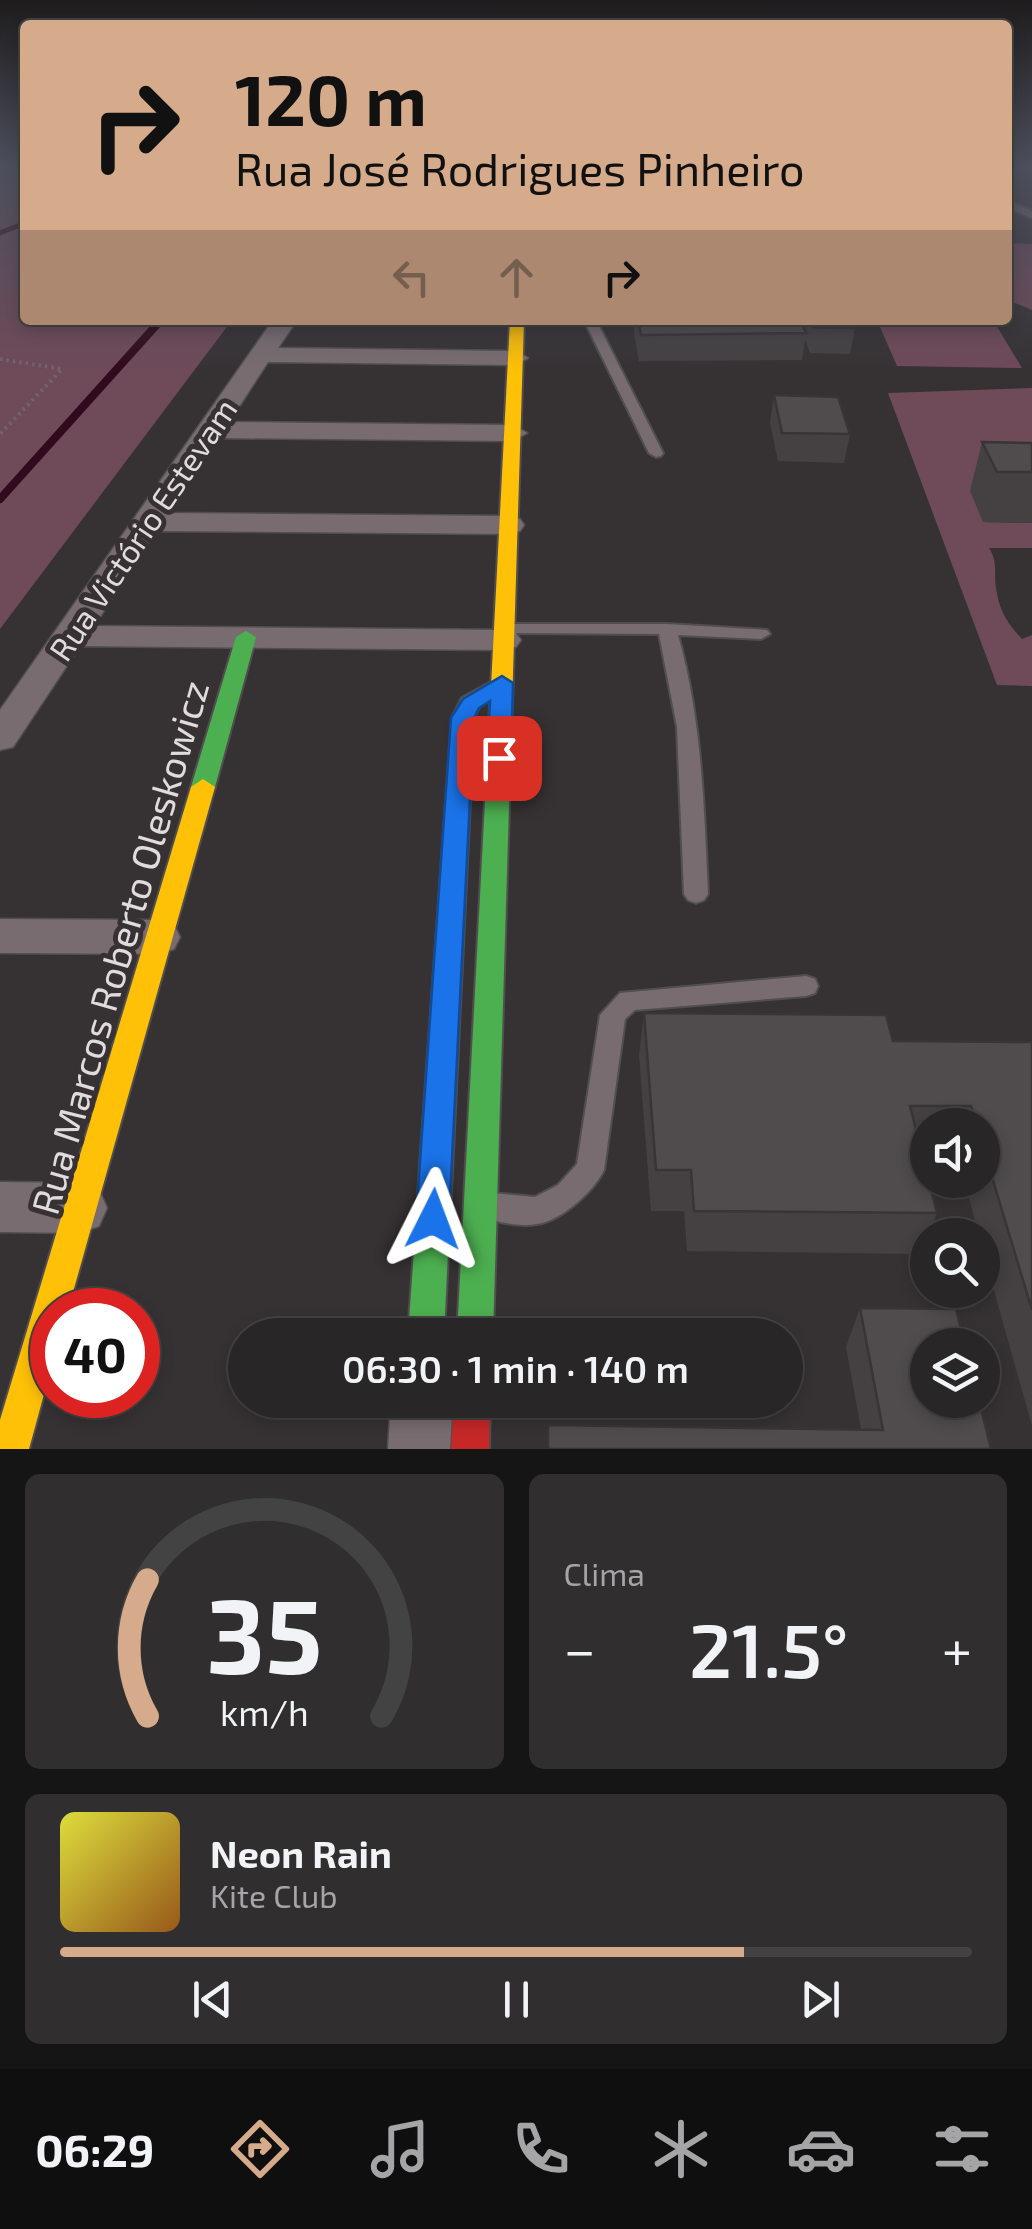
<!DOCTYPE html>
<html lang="pt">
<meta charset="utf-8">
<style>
:root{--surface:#282627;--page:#302e2f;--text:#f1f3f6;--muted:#a5a5a7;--line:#444344;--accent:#d6ab8b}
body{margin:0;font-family:"Exo 2",sans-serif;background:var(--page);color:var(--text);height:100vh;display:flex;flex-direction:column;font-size:38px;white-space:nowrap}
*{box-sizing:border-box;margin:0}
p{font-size:32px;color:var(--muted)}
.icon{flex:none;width:55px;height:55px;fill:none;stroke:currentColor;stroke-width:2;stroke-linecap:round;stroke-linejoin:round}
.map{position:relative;height:1449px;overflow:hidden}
.drawer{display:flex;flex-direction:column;gap:25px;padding:25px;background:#161515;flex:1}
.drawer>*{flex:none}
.top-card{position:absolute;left:20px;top:20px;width:992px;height:305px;border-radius:10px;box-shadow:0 5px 15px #0003,0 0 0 2px var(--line);background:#d6ab8b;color:#111;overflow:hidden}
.fabs{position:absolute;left:910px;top:1108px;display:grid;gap:20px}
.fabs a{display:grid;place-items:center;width:90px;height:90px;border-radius:50%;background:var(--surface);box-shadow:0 5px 15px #0003,0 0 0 2px var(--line);font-size:50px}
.speed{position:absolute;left:30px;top:1288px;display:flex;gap:20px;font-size:50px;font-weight:700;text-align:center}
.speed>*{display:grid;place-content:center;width:130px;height:130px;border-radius:50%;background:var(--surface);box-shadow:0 5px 15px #0003,0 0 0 2px var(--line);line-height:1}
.speed .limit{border:15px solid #d22;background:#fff;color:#111}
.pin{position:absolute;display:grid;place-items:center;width:85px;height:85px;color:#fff;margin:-42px;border-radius:20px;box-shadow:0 5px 15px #0006}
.me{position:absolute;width:110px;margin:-55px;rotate:3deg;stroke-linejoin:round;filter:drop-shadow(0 0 8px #0008)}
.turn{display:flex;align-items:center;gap:35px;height:210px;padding:0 50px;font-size:45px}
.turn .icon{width:130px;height:130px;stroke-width:2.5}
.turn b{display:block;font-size:70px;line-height:85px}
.lanes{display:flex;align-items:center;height:95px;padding:0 50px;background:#0003;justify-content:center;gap:50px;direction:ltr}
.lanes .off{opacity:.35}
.big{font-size:75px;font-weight:600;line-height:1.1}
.drawer .card{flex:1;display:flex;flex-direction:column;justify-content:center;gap:15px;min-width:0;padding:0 35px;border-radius:15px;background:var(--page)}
.drawer .dial{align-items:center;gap:0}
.dial svg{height:260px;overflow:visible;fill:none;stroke:var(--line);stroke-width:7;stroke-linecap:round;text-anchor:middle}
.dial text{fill:var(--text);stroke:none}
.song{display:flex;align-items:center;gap:30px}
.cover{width:120px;height:120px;border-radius:15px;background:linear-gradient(135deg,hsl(60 70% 55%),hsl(30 70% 35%))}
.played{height:10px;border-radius:5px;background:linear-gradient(90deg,var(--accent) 75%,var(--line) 75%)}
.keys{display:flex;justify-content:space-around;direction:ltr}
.heat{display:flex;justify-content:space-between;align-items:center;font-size:55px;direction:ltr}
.drawer .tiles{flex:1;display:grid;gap:25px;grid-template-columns:1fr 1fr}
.card:last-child{grid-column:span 2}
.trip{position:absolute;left:228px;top:1318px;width:575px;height:100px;border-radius:50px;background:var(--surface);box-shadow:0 5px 15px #0003,0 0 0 2px var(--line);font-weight:600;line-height:100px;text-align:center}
.tabs{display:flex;height:160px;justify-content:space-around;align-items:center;background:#100f10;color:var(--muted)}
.tabs .icon{width:70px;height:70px}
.tabs .selected{color:var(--accent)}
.tabs b{font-size:45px;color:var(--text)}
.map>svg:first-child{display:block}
.green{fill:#6f4a59}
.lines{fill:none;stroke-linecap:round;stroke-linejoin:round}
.stream-far1{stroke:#310a1d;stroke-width:5}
.stream{stroke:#310a1d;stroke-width:8}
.lane-casing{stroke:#504e4f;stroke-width:4}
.street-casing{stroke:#504e4f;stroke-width:3}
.fast-casing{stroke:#504e4f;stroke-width:4}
.slow-casing{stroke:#504e4f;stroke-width:4}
.jam-casing{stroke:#504e4f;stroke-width:4}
.path{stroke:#6f666a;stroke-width:4;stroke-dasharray:2.5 4;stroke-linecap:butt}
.lane{fill:#786c70;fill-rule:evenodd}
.street{fill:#786c70;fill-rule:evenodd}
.fast{fill:#4caf50;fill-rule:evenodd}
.slow{fill:#ffc107;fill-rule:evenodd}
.jam{fill:#c62828;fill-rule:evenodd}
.wall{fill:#454143}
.building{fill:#504c4e;stroke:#383537;stroke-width:2.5}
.route{fill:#1a73e8;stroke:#114b97;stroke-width:2.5}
.labels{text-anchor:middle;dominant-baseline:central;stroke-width:10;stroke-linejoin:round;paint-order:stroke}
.street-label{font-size:32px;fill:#e0dbdd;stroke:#373133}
.near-street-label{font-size:38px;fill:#e0dbdd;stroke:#373133}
</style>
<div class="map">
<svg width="1032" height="1449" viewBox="0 0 1032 1449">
<rect width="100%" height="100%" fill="#363234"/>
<path class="green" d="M0,168H25V320H232L0,629Z
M1008,243L1032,244V310L1008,300Z
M877,320H993L1022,368L897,366Z
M1032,388V492L983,522L1032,523V548H989C998,562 994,573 996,588C999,610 1007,623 1022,639L1032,635V686L997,685L888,393Z"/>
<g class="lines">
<path class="stream-far1" d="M0,233L25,223"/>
<path class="stream" d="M0,499L161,320"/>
<g class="lane-casing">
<path id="lane" d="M1008,201L1032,211V218L1008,208Z
M584,320H596L663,453L661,456L656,457L649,453Z
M504,624H667L767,630L770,634L761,639L678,635C702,720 704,807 708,894L704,900L696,903L688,900L684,894L677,727L659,634L498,633L495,629L498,625Z
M806,976L815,979L818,986L815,993L806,996L635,1010L625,1019L604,1170C594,1191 561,1221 537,1224C521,1227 496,1222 482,1217L477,1207L482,1197L492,1193L535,1197L558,1185L577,1164L600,1015L620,993Z"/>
</g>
<g class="street-casing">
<path id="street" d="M273,320H297L278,348L516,351L528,358L516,365L268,362L229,422L513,425L527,433L513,441L218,438L169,513L509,516L520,519L524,525L520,531L509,534L156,531L94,626L504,630L516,633L521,640L516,647L504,650L80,646L13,747L0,750V710Z
M0,919L158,920L174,925L180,937L174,949L158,954L0,953Z
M0,1182L80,1183L99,1190L107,1208L99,1226L80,1233L0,1232Z
M391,1400H453L450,1449H388Z"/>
</g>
<g class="fast-casing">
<path id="fast" d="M246,631L256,637L215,787L211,793H195L191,787L236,637Z
M502,676L513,683L479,707L474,718L444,1335H408L452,718L462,698Z
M501,699L512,706L493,1335H457L490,706Z"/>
</g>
<g class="slow-casing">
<path id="slow" d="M510,320H524L512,706L501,713L490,706Z
M203,779L215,787L68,1310H52V1365L29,1449H0V1420L191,787Z"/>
</g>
<g class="jam-casing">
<path id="jam" d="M454,1400H490L489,1449H451Z"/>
</g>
<path class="path" d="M0,359L62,369L0,434"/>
<use href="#lane" class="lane"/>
<use href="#street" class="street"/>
<use href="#fast" class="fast"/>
<use href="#slow" class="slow"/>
<use href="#jam" class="jam"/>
</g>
<path class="wall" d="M634,320H851L855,328L850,354L810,353L805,339L802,360L639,361L634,333Z
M774,395L850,434L844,463L778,461L770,423Z
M982,442L1032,443V523L983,522L970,491Z
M644,1013L893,1041L1032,1042V1426L982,1248V1235H979L964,1180H982V1125H928V1148H920L937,1213L920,1254L687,1251L684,1211H651L639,1055Z
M860,1308L991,1449H548V1425L861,1429L846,1347Z"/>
<path class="building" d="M638,320H800L806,333L641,335Z
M812,320H851L855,328L814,327Z
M774,395L838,397L850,434L782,433Z
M982,442L1032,443V472H997Z
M644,1013L886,1015L893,1041L1032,1042V1310L982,1144V1125H977L971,1106H910L937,1213L694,1211L691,1170H656Z
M860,1308L956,1309L965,1345H928V1400H979L991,1449H548V1425L883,1430Z"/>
<linearGradient id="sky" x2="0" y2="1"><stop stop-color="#1e1c1d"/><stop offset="0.45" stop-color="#4c4f5c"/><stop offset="1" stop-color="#4c4f5c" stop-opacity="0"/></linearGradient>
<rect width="1032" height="371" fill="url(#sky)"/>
<path class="route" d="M502,676L513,683L511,758L507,763H491L487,758L490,701L479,708L474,718L449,1219L445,1230L433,1235L421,1230L416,1219L451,718L463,699Z"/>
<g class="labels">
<g class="street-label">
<text transform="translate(142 529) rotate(-56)">Rua Victório Estevam</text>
</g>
<g class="near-street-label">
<text transform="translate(119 947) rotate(-74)">Rua Marcos Roberto Oleskowicz</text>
</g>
</g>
</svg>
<div class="fabs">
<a><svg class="icon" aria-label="sound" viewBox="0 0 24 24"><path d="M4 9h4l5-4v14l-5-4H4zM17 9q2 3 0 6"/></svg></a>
<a><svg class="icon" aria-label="search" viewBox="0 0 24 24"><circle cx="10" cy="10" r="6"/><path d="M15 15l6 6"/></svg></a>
<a><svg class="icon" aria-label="layers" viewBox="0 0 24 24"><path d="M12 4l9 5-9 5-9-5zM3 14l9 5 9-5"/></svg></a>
</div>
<div class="speed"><div class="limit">40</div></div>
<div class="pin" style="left:499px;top:758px;background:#d93025"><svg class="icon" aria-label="arrive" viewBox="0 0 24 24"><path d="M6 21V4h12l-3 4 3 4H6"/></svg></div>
<svg class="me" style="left:433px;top:1219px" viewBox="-20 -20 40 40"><path d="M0-17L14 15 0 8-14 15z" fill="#1a73e8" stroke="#fff" stroke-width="4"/></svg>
<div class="trip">06:30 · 1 min · 140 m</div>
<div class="top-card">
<div class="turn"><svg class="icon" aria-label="right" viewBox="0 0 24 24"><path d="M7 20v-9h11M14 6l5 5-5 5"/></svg><div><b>120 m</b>Rua José Rodrigues Pinheiro</div></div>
<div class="lanes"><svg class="icon off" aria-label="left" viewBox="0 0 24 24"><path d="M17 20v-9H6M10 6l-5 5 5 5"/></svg><svg class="icon off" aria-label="ahead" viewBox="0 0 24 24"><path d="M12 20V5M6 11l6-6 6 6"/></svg><svg class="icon" aria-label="right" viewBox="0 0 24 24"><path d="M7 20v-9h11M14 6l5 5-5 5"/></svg></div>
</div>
</div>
<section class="drawer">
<div class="tiles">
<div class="card dial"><svg viewBox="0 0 100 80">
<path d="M14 69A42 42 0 1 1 86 69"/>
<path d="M14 69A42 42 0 0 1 14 27" stroke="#d6ab8b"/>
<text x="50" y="56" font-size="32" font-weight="700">35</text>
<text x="50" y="72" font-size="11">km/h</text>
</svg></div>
<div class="card"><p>Clima</p>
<div class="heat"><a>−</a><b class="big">21.5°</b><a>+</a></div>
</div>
<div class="card">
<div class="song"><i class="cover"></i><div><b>Neon Rain</b><p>Kite Club</p></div></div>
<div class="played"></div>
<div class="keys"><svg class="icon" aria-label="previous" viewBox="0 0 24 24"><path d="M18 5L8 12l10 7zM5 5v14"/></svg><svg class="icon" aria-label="pause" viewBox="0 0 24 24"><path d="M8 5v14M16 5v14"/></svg><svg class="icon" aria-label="next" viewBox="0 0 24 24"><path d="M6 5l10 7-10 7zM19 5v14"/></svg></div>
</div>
</div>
</section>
<nav class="tabs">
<b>06:29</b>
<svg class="icon selected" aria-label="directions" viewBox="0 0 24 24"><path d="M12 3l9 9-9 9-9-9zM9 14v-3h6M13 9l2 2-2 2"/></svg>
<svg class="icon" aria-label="music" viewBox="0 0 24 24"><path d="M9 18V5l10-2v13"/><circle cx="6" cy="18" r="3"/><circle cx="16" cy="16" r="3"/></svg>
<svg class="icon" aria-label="phone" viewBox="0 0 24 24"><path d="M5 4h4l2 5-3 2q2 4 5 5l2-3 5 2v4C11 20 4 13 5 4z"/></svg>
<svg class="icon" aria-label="climate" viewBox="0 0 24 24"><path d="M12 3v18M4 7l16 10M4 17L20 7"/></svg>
<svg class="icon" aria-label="car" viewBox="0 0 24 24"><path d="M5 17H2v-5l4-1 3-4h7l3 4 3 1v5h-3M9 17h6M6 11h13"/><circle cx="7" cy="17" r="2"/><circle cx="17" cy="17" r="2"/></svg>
<svg class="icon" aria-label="filters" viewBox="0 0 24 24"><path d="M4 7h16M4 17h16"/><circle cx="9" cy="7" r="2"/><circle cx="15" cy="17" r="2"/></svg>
</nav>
